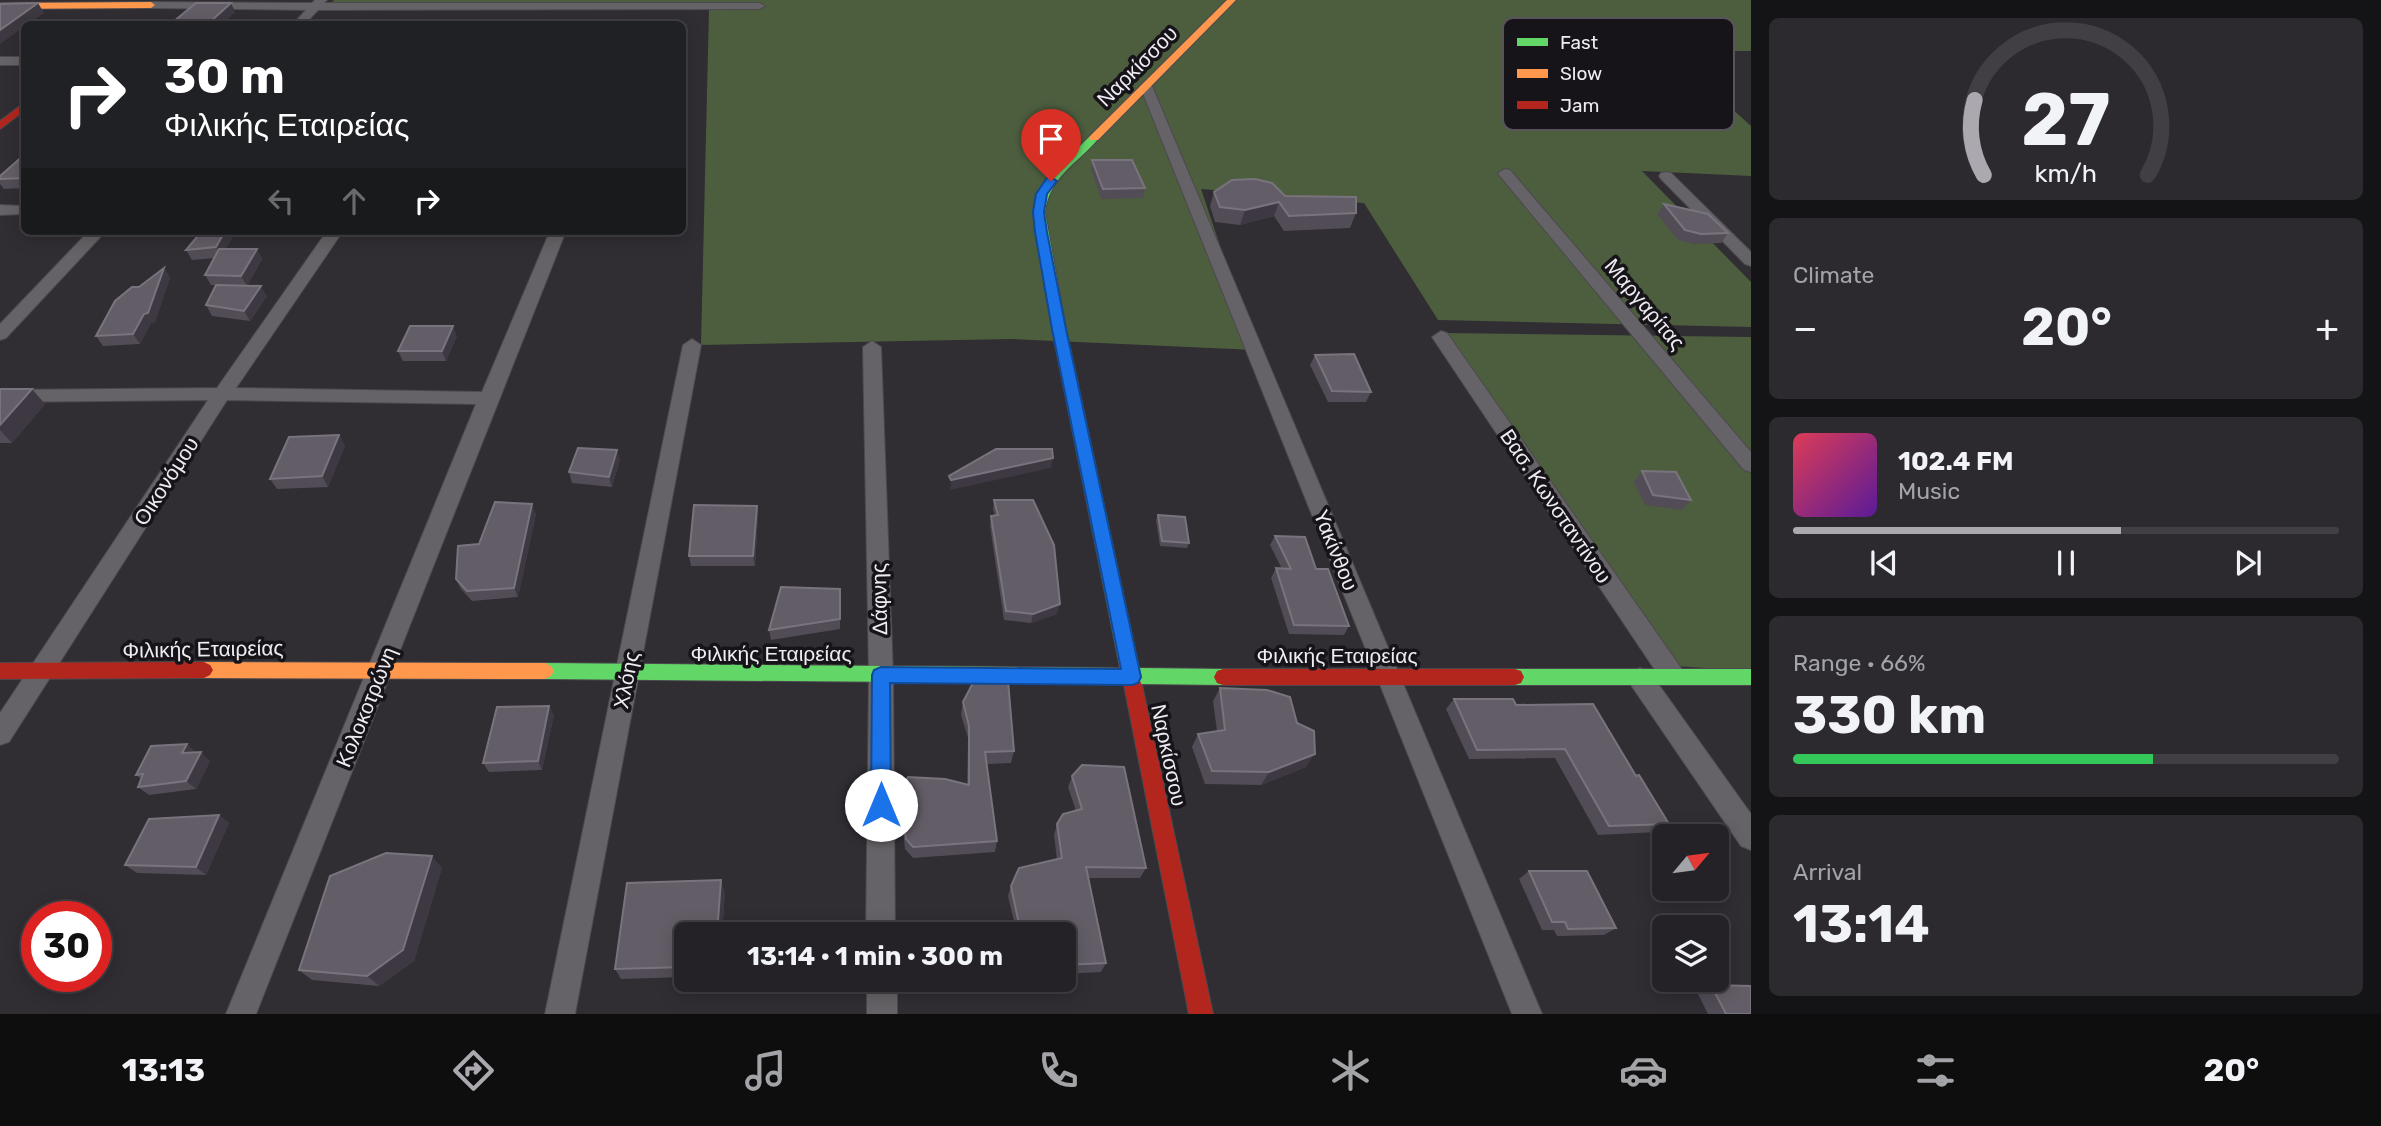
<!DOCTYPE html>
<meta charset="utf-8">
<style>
:root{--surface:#242226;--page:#2c2a2e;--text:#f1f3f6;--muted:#a3a4a7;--line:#413f43;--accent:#aca8b0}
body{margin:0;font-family:Rubik,sans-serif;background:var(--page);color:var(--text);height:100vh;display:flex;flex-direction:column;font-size:26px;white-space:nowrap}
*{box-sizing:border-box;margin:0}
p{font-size:23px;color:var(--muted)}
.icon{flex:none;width:38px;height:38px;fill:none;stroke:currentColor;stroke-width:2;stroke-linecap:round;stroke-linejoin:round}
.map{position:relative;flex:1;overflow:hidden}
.sheet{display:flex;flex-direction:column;gap:18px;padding:18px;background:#141315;width:630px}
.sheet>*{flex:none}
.hud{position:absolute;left:21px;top:21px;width:665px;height:214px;border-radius:10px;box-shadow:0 4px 18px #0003,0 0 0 2px var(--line);background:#202124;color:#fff;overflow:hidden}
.needle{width:46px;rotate:61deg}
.controls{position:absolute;left:1652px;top:824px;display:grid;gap:14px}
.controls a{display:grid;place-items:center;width:77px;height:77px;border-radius:10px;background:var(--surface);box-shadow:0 4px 18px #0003,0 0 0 2px var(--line);font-size:35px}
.speed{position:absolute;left:21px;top:901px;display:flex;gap:14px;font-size:35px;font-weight:700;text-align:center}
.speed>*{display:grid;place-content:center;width:91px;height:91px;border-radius:50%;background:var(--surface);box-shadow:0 4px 18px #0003,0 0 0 2px var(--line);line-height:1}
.speed .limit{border:10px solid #d22;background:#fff;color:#111}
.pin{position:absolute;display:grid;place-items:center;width:60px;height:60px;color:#fff;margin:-72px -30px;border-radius:50% 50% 50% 0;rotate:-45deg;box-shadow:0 0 7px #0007}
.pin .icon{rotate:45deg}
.me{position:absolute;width:77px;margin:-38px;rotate:0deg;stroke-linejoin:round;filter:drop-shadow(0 0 5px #0008)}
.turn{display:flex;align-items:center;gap:24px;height:147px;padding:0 28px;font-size:32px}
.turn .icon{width:91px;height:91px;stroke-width:2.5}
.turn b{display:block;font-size:49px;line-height:60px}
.lanes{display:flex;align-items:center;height:66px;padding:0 28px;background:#0003;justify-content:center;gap:35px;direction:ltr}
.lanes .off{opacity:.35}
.big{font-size:52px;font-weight:700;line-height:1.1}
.sheet .tile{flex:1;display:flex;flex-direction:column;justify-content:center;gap:10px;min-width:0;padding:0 24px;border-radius:10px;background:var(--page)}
.sheet .dial{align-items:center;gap:0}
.dial svg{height:182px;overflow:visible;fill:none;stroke:var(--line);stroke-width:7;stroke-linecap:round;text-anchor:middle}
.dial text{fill:var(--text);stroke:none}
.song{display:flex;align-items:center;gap:21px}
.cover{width:84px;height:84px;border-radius:10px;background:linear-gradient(135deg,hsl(350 70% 55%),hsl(270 70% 35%))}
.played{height:7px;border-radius:4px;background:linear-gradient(90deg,var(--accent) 60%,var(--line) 60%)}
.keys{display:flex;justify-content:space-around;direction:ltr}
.heat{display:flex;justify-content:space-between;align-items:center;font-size:38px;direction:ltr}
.charge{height:10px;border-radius:5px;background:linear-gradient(90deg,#34c759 66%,var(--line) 0)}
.trip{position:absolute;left:674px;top:922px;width:402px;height:70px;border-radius:10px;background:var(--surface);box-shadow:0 4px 18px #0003,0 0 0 2px var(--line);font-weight:700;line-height:70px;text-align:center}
.tab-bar{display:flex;height:112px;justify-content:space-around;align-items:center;background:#0e0e0f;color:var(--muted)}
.tab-bar .icon{width:49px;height:49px}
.tab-bar .current{color:var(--accent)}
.tab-bar b{font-size:32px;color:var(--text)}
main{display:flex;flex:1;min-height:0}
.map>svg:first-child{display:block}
.forest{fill:#4d5e3f}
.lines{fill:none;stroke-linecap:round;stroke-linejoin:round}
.street-casing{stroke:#4c494e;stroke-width:2}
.fast-casing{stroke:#4c494e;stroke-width:2}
.slow-casing{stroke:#4c494e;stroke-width:2}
.jam-casing{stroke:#4c494e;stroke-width:2}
.street{fill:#656367;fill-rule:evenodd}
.fast{fill:#63d668;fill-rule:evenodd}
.slow{fill:#ff974d;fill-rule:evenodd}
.jam{fill:#b3261e;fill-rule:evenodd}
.wall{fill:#524c56}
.shaded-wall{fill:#3d3841}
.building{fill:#635d67;stroke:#79737d;stroke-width:2}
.route{fill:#1a73e8;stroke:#114b97;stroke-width:2}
.labels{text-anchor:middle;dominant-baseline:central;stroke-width:7;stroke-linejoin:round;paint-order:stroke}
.street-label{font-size:21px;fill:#efebf3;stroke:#171419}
.key{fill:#171419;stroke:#58545a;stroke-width:2}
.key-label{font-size:19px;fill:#efebf3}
</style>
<main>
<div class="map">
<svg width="1751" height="1014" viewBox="0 0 1751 1014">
<rect width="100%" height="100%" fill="#302d33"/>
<path class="forest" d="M334,0H1751V51H1668L1751,126V176L1642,171L1751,282V327L1438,320L1364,203L1201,189L1255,350L1011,339L701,345L709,9L332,2Z
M1444,333L1751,337V671L1674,666Z"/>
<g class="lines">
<g class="street-casing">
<path id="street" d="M315,0H327L324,3H759L765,6L759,9L318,10L305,24H293L306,10L151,8L145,5L151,2L312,3Z
M0,57H24V65H0Z
M1146,82L1152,86L1542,1014H1512L1140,86Z
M1505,169L1510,170L1751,452V472L1744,470L1500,176L1498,173Z
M1666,172L1671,173L1751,252V266L1745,264L1661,179L1659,176L1661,173Z
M0,205L24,206V214L0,215Z
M89,231H106L6,338L0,340V324Z
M327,231H343L236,388L482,392L550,231H566L256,1014H226L476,404L227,400L9,742L0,745V713L208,400L0,402V390L217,388Z
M1441,331L1447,333L1681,668L1684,675L1681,682L1672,685L1663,682L1432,337Z
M692,339L701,345L575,1014H545L683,345Z
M872,341L881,347L893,675L895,934H866L869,675L863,347Z
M1640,668L1649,671L1751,814V850L1741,846L1631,685L1628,678L1631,671Z
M867,980H897V1014H867Z"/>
</g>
<g class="fast-casing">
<path id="fast" d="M1090,136L1099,138C1077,164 1050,176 1045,212L1066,329L1139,668L1223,669L1229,671L1232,677L1229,683L1223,685L1142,684L1139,691L1133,693L1127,691L1124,684L545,679L539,676L536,671L539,666L545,663L1120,668L1052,329L1033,212L1036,194L1047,179Z
M1515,669H1751V685H1515L1509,683L1506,677L1509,671Z"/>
</g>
<g class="slow-casing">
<path id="slow" d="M1227,0H1236L1098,140H1090V136Z
M0,3L151,2L155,5L151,8L0,9Z
M204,662L545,663L551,666L554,671L551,676L545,679L204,678L198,675L195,670L198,665Z"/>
</g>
<g class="jam-casing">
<path id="jam" d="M24,103V111L0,129V121Z
M204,662L210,665L213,670L210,675L204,678L0,679V663Z
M1223,669H1515L1521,671L1524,677L1521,683L1515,685H1223L1217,683L1214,677L1217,671Z
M1133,677L1139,679L1142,685L1213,1014H1189L1124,685L1127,679Z"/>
</g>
<use href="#street" class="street"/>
<use href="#fast" class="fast"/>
<use href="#slow" class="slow"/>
<use href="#jam" class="jam"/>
</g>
<path class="wall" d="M235,12L222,24H174L173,22Z
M24,155V188L4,189L0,184V176Z
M1092,160L1145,188L1143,198L1101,199L1091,169Z
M1214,192L1356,213L1350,228L1284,231L1274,216L1240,225L1215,222L1210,206Z
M1664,204L1728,233L1721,243L1694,244L1678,240L1657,214Z
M202,231L226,249H257L262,259L247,286L267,296L250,321L212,316L206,305L244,286L211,285L205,275L215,258L192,260L186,250Z
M164,268L170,278L155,322L151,323L140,344L103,346L96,336L139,287Z
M457,336L446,361H403L398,351Z
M1315,355L1371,392L1366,402H1328L1310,365Z
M0,389L45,404L12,443H0Z
M339,435L345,446L328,487L277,489L270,479Z
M620,460L612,487L572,483L569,472Z
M1642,471L1691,500L1682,510L1645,505L1634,482Z
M994,500L1057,614L1031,623L1004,620L990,526L991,516H995L993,509Z
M757,506L758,516L755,566H691L689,556Z
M536,514L518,597L472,601L461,589L456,579Z
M1158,515L1189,543L1187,548L1160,546L1156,520Z
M1275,536L1316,569L1349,626L1344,635L1289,634L1271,578L1276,568L1282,569L1270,545Z
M840,589V629L771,640L769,630Z
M1220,688L1306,767L1261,785L1205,784L1192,747L1198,734L1217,731L1213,701Z
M1454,699L1516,705L1636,776L1669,824L1658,832L1598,835L1555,758L1469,759L1446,709Z
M963,702L1014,751L1011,763L987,764L997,841L995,852L913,858L905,849L900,802V791L967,785L968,738L961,715Z
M554,715L542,770L489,772L483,763Z
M196,752L210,761L196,789L149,795L138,787L141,779L136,775Z
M1072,776L1146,868L1140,878H1088L1106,963L1101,972L1064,974V934H1017L1008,896L1011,886L1057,860L1054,835L1057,824L1076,811L1068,787Z
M219,815L229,823L206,875L137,873L125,865Z
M442,868L414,961L379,986L312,980L299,970Z
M1529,871L1616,928L1604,935L1557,936L1554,930H1542L1519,879Z
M725,892L722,934H686V977L621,979L615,969Z
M1711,985L1751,1014H1708L1697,992Z"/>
<path class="shaded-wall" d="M38,3L44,13L28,24H24V27L0,44V30Z
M231,3L235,12L222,24H211L210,22Z
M1279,202L1274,216L1240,225L1245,210Z
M225,231H237L221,257L216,247Z
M257,249L262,259L247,286L241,276Z
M164,268L170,278L155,322L151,323L140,344L133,334Z
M261,286L267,296L250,321L244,311Z
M453,326L457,336L446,361L442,351Z
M32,389L45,404L12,443L0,430V425Z
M339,435L345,446L328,487L322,476Z
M617,450L620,460L612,487L609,477Z
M1053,458L1051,468L950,490L951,480Z
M532,504L536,514L518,597L514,588Z
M757,506L758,516L755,566L753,556Z
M1060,604L1057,614L1031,623L1033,614Z
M549,706L554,715L542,770L538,761Z
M187,744L197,753H182Z
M201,752L210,761L196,789L186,781Z
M1315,754L1306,767L1261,785L1269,772Z
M219,815L229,823L206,875L196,867Z
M432,856L442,868L414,961L379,986L367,976Z
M721,880L725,892L722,934H717Z"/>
<path class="building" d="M38,3L0,30V4Z
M196,3H231L210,22H173Z
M403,23L402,24H363H364Z
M24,155V178L0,179V176Z
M1092,160H1132L1145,188L1103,189Z
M1255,179L1272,183L1285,196L1356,197V213L1289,216L1279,202L1245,210L1220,207L1214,192L1232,180Z
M1664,204L1708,214L1728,233L1701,234L1685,230Z
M202,231H225L216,247L186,250Z
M219,249H257L241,276L205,275Z
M164,268L148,313L144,314L133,334L96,336L115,301L132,287H139Z
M216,285L261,286L244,311L206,305Z
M410,326H453L442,351H398Z
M1354,354L1371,392L1332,391L1315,355Z
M0,389H32L0,425Z
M339,435L322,476L270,479L289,437Z
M578,448L617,450L609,477L569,472Z
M996,449H1052L1053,458L951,480L949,476Z
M1642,471L1676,472L1691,500L1653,495Z
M994,500H1033L1054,545L1060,604L1033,614L1006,611L991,516L998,515Z
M495,502L532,504L514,588L467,591L456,579L458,546L479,544Z
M694,505L757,506L753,556H689Z
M1158,515L1185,517L1189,543L1162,541Z
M1275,536L1305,537L1316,569H1328L1349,626L1294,625L1276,568L1291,569Z
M781,587L840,589V619L769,630Z
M974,681H1008L1014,751L985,752L997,841L913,847L906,839L900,791L908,777L945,779L969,785V726L963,702Z
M1220,688L1267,690L1290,697L1297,723L1314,731L1315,754L1269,772L1212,771L1198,734L1225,730Z
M1454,699H1513L1516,705L1593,704L1636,776L1639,775L1669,824L1609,826L1565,749L1477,750Z
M549,706L538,761L483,763L497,707Z
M187,744L182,753L201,752L186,781L138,787L143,774L136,775L151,746Z
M1082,765L1124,767L1146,868L1086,867L1106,963L1064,965V934H1021L1011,886L1019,868L1062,858L1057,824L1063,814L1082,809L1072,776Z
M219,815L196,867L125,865L149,819Z
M386,853L432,856L403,950L367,976L299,970L330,876Z
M1529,871H1587L1616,928L1568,929L1565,922H1552Z
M721,880L717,934H686V967L615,969L627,883Z
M1711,985L1751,986V1014H1726Z"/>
<path class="route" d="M1051,177L1057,181L1047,194L1044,212L1047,232L1066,329L1141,677L1138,683L1132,685L890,683L891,805L888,812L881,814L874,812L871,805L872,675L874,670L881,667L1121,669L1052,329L1035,232L1033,212L1036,194L1047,178Z"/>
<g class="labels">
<g class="street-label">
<text transform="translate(1137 66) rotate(-45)">Ναρκίσσου</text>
<text transform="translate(1645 304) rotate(50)">Μαργαρίτας</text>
<text transform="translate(166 481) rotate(-57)">Οικονόμου</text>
<text transform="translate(1556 506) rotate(56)">Βασ. Κωνσταντίνου</text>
<text transform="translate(1336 550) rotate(68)">Υακίνθου</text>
<text transform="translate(879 599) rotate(-91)">Δάφνης</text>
<text transform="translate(203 649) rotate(-1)">Φιλικής Εταιρείας</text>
<text x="771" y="653">Φιλικής Εταιρείας</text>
<text x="1337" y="655">Φιλικής Εταιρείας</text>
<text transform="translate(626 680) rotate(-79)">Χλόης</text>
<text transform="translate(366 707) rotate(-68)">Κολοκοτρώνη</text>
<text transform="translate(1169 755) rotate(78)">Ναρκίσσου</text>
</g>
</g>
<rect x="1503" y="18" width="231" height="112" rx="10" class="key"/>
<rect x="1517" y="38" width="31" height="8" fill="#63d668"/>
<rect x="1517" y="69" width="31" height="9" fill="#ff974d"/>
<rect x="1517" y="101" width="31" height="8" fill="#b3261e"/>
<g class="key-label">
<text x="1560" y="49">Fast</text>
<text x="1560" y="80">Slow</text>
<text x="1560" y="112">Jam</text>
</g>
</svg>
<div class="controls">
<a><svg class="needle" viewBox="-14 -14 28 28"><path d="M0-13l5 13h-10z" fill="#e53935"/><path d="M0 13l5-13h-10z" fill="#a3a4a7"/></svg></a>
<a><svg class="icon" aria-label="layers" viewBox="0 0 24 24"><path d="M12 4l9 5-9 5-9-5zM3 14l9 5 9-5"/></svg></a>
</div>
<div class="speed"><div class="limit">30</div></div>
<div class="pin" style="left:1051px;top:181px;background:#d93025"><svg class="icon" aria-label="arrive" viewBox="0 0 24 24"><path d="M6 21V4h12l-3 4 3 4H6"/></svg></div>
<svg class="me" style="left:881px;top:805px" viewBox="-20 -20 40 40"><circle r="19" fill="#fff"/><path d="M0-13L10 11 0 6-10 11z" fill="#1a73e8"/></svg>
<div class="trip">13:14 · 1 min · 300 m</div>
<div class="hud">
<div class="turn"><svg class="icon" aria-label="right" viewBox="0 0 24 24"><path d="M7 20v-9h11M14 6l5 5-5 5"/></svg><div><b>30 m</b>Φιλικής Εταιρείας</div></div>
<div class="lanes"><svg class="icon off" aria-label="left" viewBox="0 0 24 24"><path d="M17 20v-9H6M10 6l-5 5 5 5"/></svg><svg class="icon off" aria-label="ahead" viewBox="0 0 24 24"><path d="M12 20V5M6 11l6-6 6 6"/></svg><svg class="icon" aria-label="right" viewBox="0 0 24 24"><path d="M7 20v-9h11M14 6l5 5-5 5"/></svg></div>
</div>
</div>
<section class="sheet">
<div class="tile dial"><svg viewBox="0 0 100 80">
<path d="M14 69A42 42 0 1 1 86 69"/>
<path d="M14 69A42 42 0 0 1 10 36" stroke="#aca8b0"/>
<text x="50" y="56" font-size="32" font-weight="700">27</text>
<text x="50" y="72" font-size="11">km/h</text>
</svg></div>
<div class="tile"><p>Climate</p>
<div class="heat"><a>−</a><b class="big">20°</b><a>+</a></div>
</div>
<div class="tile">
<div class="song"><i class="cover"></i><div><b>102.4 FM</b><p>Music</p></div></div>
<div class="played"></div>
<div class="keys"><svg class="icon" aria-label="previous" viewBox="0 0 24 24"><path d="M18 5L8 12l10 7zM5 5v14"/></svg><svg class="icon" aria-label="pause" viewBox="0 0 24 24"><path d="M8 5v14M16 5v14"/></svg><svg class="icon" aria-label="next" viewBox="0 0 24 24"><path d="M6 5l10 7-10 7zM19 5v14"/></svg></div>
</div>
<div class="tile"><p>Range · 66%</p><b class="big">330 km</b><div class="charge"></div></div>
<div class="tile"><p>Arrival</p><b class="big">13:14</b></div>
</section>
</main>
<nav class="tab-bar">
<b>13:13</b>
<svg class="icon current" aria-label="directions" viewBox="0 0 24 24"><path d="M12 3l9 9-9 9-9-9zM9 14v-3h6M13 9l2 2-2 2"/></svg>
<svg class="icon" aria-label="music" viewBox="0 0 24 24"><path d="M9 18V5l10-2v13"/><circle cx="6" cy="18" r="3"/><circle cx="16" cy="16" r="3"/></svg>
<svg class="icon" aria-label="phone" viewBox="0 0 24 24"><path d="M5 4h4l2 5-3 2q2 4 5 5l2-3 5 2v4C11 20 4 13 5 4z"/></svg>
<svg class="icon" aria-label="climate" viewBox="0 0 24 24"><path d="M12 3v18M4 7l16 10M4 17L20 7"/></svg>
<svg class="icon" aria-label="car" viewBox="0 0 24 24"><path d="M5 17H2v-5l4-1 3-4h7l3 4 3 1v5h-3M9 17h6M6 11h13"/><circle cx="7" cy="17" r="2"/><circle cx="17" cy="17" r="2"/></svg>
<svg class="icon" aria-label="filters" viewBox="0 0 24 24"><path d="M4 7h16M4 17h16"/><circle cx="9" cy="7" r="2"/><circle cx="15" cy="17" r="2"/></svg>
<b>20°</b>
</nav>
